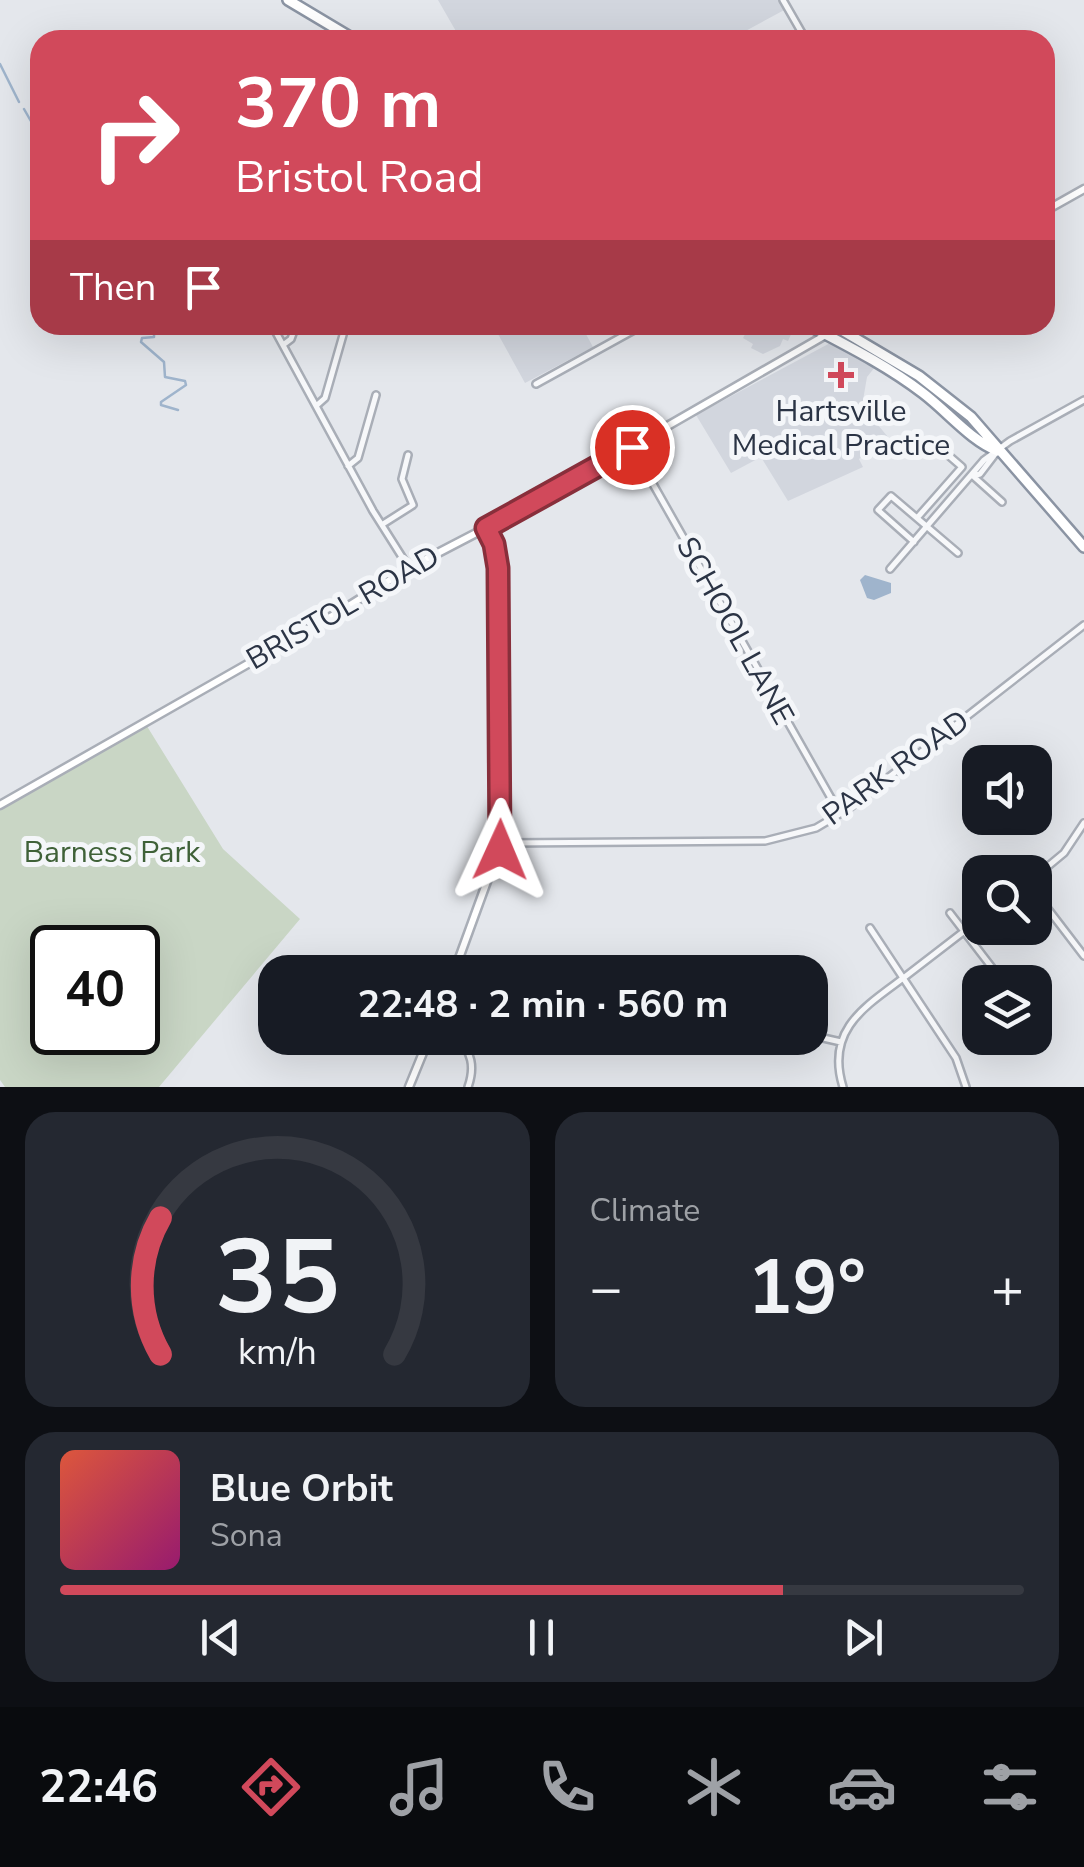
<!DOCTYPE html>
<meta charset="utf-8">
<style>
:root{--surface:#171b24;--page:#242831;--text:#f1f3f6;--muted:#9ea1a6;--line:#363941;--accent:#d1495b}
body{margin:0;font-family:"Nunito Sans",sans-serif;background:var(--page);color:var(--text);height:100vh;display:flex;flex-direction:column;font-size:38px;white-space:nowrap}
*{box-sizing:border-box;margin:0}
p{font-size:32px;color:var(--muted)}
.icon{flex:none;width:55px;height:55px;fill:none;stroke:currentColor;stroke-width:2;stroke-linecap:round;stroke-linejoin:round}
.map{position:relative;height:1087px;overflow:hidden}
.details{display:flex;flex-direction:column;gap:25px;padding:25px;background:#0d0f14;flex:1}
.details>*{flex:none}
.top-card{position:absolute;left:30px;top:30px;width:1025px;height:305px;border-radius:30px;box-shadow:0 10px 40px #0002;background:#d1495b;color:#fff;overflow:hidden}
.buttons{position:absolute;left:962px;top:745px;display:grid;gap:20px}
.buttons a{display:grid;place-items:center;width:90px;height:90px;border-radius:20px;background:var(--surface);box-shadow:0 10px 40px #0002;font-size:50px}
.speed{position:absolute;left:30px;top:925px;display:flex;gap:20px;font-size:50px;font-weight:700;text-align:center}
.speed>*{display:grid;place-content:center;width:130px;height:130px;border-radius:50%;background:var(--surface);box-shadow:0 10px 40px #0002;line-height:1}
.speed .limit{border:5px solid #111;border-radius:15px;background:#fff;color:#111}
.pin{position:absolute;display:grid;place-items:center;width:85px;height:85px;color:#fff;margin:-42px;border:5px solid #fff;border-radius:50%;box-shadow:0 2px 10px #0007}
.me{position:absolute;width:110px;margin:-55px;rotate:1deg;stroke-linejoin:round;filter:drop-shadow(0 0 8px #0008)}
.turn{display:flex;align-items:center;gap:35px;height:210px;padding:0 40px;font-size:45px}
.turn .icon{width:130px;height:130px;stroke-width:2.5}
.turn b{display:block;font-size:70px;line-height:85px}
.then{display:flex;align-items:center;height:95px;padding:0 40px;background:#0003;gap:20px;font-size:38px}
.big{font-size:75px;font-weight:700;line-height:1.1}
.details .card{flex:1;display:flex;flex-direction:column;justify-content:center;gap:15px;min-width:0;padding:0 35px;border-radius:30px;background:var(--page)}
.details .dial{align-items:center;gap:0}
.dial svg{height:260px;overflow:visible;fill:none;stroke:var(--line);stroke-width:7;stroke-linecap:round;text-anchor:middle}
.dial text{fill:var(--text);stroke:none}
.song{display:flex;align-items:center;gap:30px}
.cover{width:120px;height:120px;border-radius:15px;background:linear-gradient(135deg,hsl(10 70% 55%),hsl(320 70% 35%))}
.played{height:10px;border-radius:5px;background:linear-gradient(90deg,var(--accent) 75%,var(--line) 75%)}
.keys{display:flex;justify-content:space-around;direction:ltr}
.heat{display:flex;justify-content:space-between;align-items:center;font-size:55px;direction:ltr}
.details .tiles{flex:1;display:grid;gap:25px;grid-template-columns:1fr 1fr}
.card:last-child{grid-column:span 2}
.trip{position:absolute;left:258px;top:955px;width:570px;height:100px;border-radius:30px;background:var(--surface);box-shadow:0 10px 40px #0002;font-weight:700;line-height:100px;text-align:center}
.menu{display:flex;height:160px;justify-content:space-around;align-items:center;background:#090b0e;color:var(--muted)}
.menu .icon{width:70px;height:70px}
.menu .selected{color:var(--accent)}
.menu b{font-size:45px;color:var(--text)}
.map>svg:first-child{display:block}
.built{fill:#d2d6de}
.green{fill:#c9d6c5;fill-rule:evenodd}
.water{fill:#9fb4cc}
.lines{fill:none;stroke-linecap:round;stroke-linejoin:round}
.stream{stroke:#9fb4cc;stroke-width:2.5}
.street-casing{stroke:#a9aeb7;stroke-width:10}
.secondary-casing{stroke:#a9aeb7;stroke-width:11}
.highway-casing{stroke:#8b94a3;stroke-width:14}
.street{stroke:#f7f8fa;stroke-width:5}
.secondary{stroke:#fff;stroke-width:6}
.highway{stroke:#fff;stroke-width:9}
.route-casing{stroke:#882f3b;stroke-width:25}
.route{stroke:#d1495b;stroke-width:18}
.poi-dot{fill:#d1495b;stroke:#f4f6f9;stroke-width:4}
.labels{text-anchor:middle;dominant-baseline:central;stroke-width:10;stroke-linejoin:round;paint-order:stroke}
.poi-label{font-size:30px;fill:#2b3445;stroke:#f4f6f9}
.street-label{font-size:30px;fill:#2b3445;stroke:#f4f6f9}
.park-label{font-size:30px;fill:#3f6138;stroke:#f4f6f9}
</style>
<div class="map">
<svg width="1084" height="1087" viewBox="0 0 1084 1087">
<rect width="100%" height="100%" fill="#e4e7ec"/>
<path class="built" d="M438,0H783L788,8L729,40H461Z
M493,325H581L593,347L525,383Z
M750,325H788L793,330L788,341L783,339L780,346L763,354L751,348L753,344L743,338Z
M832,342L875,367L867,377L862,406L888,437L859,459L863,467L788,501L761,457L731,473L696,415Z"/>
<path class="green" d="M145,723L223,849L300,919L159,1087H5L0,1080V805ZM52,948H138V1032H52Z"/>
<path class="water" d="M865,575L891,583V593L874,600L867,598L860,580Z"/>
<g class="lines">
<path class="stream" d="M0,64L19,102
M24,109L40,137
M146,325L145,330L154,332V337L142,338L141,342L164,362L165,377L185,381L186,385L161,402V405L178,410"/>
<g class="street-casing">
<path id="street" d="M783,0L806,40
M272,325L373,511L409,568
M283,345L291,339L296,325
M536,384L643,325
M316,406L325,398L343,335
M632,447L840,814
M348,466L358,458L376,395
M973,476L1002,502
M973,476L980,474L996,453
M917,518L962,467L932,441
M383,524L413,505L402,479L408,455
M914,542L878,510L891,496L958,553
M890,569L984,460L1010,441L1084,400
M501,843L765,841L816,828L848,809L1084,625
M1015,865L1020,872
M1035,877L1064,853L1084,823
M1035,892L1084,956
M950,913L1003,982
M870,928L956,1058L966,1087
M810,1035L841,1042
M457,1038C472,1052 475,1067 468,1087
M787,1038H788
M843,1087C825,1029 866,1006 906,976C931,957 955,938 980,919"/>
</g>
<g class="secondary-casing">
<path id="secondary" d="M1045,211L1084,189
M0,805L339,612L409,568L532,504L843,325
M454,972L501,843L499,568L494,544L486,528
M409,1087L429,1038"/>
</g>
<g class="highway-casing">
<path id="highway" d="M288,0L355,40
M808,325C848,346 888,366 923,393C947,411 971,441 998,451
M833,325L919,376L971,417L1084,547"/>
</g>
<use href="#street" class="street"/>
<use href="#secondary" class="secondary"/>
<use href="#highway" class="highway"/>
</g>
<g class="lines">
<g class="route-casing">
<path id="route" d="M500,850L498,568L494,544L486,528L632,447"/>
</g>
<use href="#route" class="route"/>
</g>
<path class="poi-dot" d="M836 360h10v10h10v10h-10v10h-10v-10h-10v-10h10z"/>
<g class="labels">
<g class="poi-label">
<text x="841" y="411">Hartsville<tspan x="841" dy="34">Medical Practice</tspan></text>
</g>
<g class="street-label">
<text transform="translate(343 608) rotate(-30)">BRISTOL ROAD</text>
<text transform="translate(735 631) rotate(61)">SCHOOL LANE</text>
<text transform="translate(896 768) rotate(-36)">PARK ROAD</text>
</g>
<g class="park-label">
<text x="112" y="852">Barness Park</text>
</g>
</g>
</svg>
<div class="buttons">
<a><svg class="icon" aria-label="sound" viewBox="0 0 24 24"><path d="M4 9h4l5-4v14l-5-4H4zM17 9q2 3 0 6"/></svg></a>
<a><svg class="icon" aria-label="search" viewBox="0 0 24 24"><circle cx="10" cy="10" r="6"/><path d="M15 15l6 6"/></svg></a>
<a><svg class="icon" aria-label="layers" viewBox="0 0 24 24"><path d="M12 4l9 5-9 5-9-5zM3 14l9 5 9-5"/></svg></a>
</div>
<div class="speed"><div class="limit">40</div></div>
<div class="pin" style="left:632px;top:447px;background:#d93025"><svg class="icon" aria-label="arrive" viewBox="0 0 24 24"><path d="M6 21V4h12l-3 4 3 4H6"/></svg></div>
<svg class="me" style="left:500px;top:850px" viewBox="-20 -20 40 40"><path d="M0-17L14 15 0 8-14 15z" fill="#d1495b" stroke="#fff" stroke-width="4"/></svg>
<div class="trip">22:48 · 2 min · 560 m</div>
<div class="top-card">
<div class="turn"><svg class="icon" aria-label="right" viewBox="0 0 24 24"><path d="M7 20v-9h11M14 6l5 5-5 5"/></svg><div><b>370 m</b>Bristol Road</div></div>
<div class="then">Then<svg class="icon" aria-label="arrive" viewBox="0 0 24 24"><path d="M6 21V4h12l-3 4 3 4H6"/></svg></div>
</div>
</div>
<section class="details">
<div class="tiles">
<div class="card dial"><svg viewBox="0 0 100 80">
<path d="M14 69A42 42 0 1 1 86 69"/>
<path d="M14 69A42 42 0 0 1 14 27" stroke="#d1495b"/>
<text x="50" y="56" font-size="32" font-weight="700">35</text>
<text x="50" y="72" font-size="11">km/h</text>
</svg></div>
<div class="card"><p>Climate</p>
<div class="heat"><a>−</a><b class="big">19°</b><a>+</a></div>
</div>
<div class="card">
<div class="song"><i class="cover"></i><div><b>Blue Orbit</b><p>Sona</p></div></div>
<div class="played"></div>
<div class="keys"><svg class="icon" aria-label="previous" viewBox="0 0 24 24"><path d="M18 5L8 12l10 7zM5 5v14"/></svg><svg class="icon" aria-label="pause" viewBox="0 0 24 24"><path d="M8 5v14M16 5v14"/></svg><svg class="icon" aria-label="next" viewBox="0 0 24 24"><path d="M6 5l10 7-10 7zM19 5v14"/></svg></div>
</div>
</div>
</section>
<nav class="menu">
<b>22:46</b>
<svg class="icon selected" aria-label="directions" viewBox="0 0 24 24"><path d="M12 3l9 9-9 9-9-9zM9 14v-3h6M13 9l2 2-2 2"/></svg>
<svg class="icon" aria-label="music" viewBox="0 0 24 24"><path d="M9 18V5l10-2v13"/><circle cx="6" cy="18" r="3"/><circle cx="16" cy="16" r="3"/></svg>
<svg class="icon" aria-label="phone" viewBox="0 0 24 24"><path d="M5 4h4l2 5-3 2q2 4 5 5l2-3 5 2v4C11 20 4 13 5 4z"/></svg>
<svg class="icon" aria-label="climate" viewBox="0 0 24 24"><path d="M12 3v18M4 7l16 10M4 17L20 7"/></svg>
<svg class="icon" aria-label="car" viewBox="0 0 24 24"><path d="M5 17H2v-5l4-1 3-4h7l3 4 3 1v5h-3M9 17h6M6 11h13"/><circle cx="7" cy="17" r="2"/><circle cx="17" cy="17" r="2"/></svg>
<svg class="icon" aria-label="filters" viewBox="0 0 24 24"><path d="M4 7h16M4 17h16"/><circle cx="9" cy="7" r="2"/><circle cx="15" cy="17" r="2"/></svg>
</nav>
